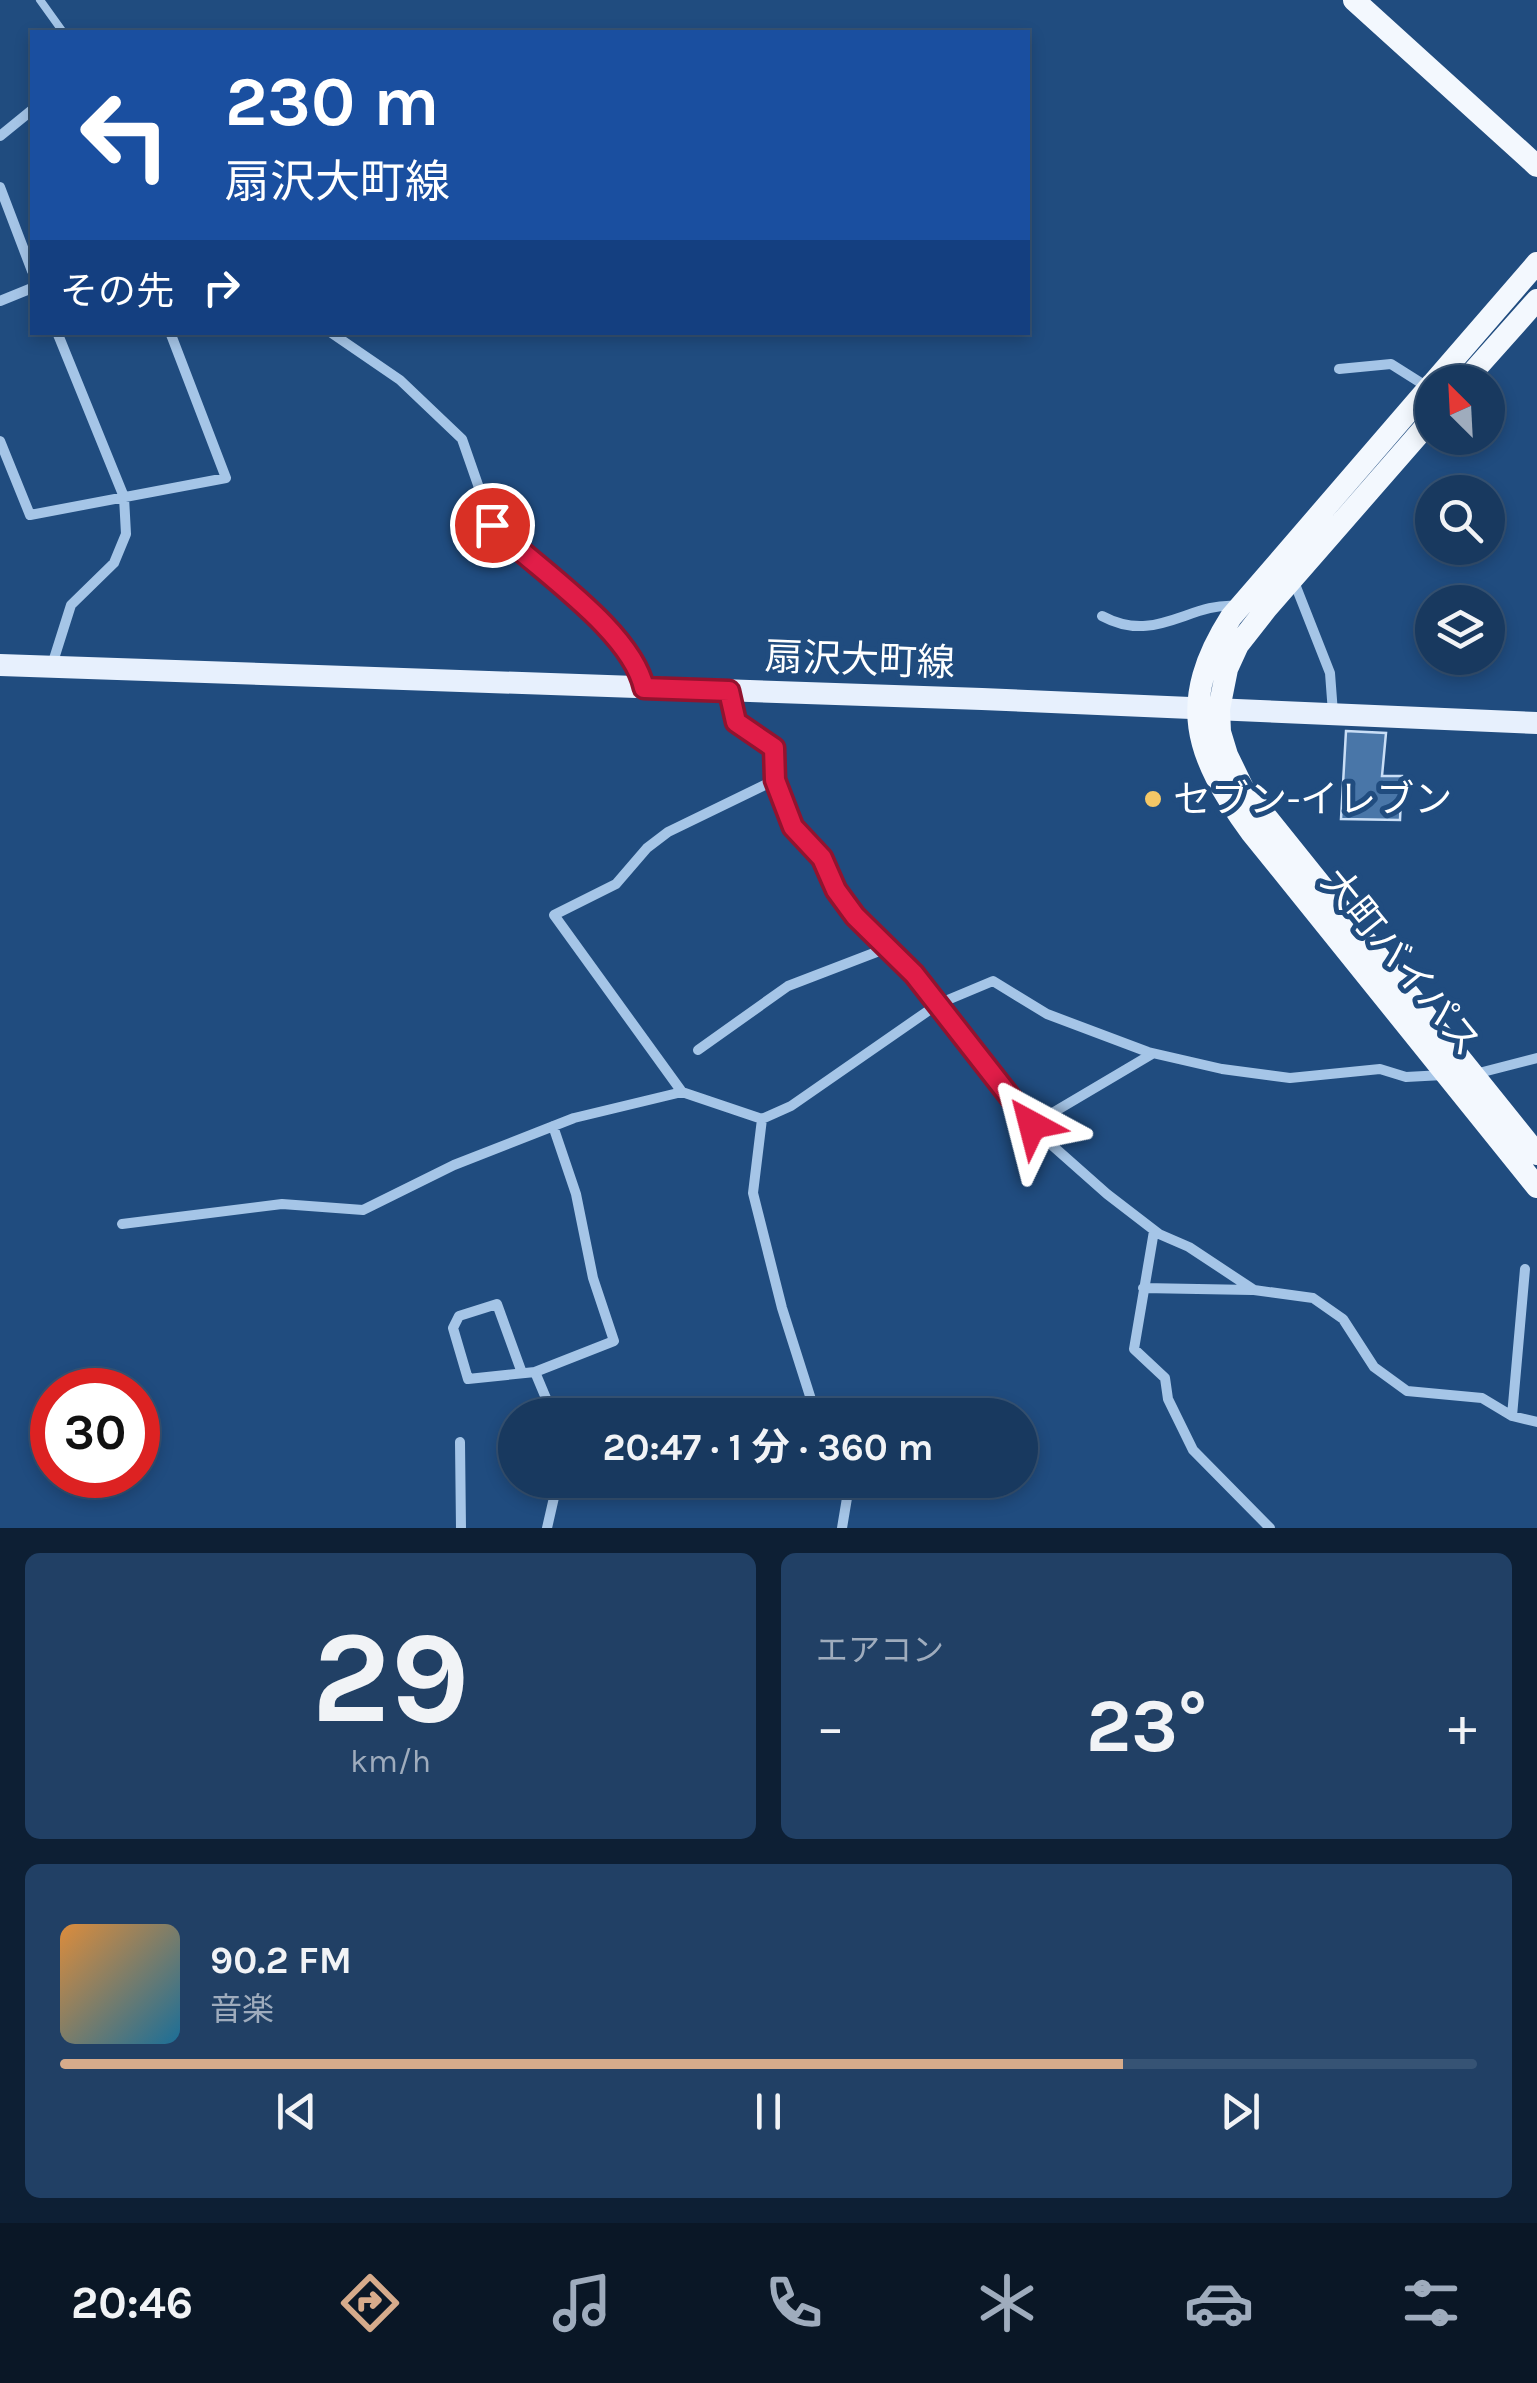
<!DOCTYPE html>
<html lang="ja">
<meta charset="utf-8">
<style>
:root{--surface:#18395f;--page:#214065;--text:#f1f3f6;--muted:#9facbd;--line:#365374;--accent:#d6ab8b}
body{margin:0;font-family:Karla,"Noto Sans JP",sans-serif;background:var(--page);color:var(--text);height:100vh;display:flex;flex-direction:column;font-size:38px;white-space:nowrap}
*{box-sizing:border-box;margin:0}
p{font-size:32px;color:var(--muted)}
.icon{flex:none;width:55px;height:55px;fill:none;stroke:currentColor;stroke-width:2;stroke-linecap:round;stroke-linejoin:round}
.map{position:relative;height:1528px;overflow:hidden}
.drawer{display:flex;flex-direction:column;gap:25px;padding:25px;background:#0d1f34;flex:1}
.drawer>*{flex:none}
.guide{position:absolute;left:30px;top:30px;width:1000px;height:305px;border-radius:0px;box-shadow:0 5px 15px #0003,0 0 0 2px var(--line);background:#1a4fa0;color:#fff;overflow:hidden}
.needle{width:65px;rotate:336deg}
.fabs{position:absolute;left:1415px;top:365px;display:grid;gap:20px}
.fabs a{display:grid;place-items:center;width:90px;height:90px;border-radius:50%;background:var(--surface);box-shadow:0 5px 15px #0003,0 0 0 2px var(--line);font-size:50px}
.speed{position:absolute;left:30px;top:1368px;display:flex;gap:20px;font-size:50px;font-weight:700;text-align:center}
.speed>*{display:grid;place-content:center;width:130px;height:130px;border-radius:50%;background:var(--surface);box-shadow:0 5px 15px #0003,0 0 0 2px var(--line);line-height:1}
.speed .limit{border:15px solid #d22;background:#fff;color:#111}
.pin{position:absolute;display:grid;place-items:center;width:85px;height:85px;color:#fff;margin:-42px;border:5px solid #fff;border-radius:50%;box-shadow:0 2px 10px #0007}
.me{position:absolute;width:110px;margin:-55px;rotate:322deg;stroke-linejoin:round;filter:drop-shadow(0 0 8px #0008)}
.turn{display:flex;align-items:center;gap:35px;height:210px;padding:0 30px;font-size:45px}
.turn .icon{width:130px;height:130px;stroke-width:2.5}
.turn b{display:block;font-size:70px;line-height:85px}
.then{display:flex;align-items:center;height:95px;padding:0 30px;background:#0003;gap:20px;font-size:38px}
.big{font-size:75px;font-weight:700;line-height:1.1}
.drawer .widget{flex:1;display:flex;flex-direction:column;justify-content:center;gap:15px;min-width:0;padding:0 35px;border-radius:15px;background:var(--page)}
.drawer .dial{align-items:center;gap:0}
.dial b{font-size:130px;line-height:1}
.song{display:flex;align-items:center;gap:30px}
.cover{width:120px;height:120px;border-radius:15px;background:linear-gradient(135deg,hsl(30 70% 55%),hsl(200 70% 35%))}
.played{height:10px;border-radius:5px;background:linear-gradient(90deg,var(--accent) 75%,var(--line) 75%)}
.keys{display:flex;justify-content:space-around;direction:ltr}
.heat{display:flex;justify-content:space-between;align-items:center;font-size:55px;direction:ltr}
.drawer .tiles{flex:1;display:grid;gap:25px;grid-template-columns:1fr 1fr}
.widget:last-child{grid-column:span 2}
.trip{position:absolute;left:498px;top:1398px;width:540px;height:100px;border-radius:50px;background:var(--surface);box-shadow:0 5px 15px #0003,0 0 0 2px var(--line);font-weight:700;line-height:100px;text-align:center}
.menu{display:flex;height:160px;justify-content:space-around;align-items:center;background:#0a1726;color:var(--muted)}
.menu .icon{width:70px;height:70px}
.menu .on{color:var(--accent)}
.menu b{font-size:45px;color:var(--text)}
.map>svg:first-child{display:block}
.building{fill:#4976a8;stroke:#c9def6;stroke-width:2.5}
.lines{fill:none;stroke-linecap:round;stroke-linejoin:round}
.service{stroke:#a5c5e7;stroke-width:8}
.minor{stroke:#a5c5e7;stroke-width:10}
.primary{stroke:#e7f0fd;stroke-width:22}
.trunk{stroke:#f3f8fe;stroke-width:22}
.route-casing{stroke:#92132f;stroke-width:25}
.route{stroke:#e11d48;stroke-width:18}
.poi-dot{fill:#f4c766;stroke:#204c7f;stroke-width:4}
.labels{text-anchor:middle;dominant-baseline:central;stroke-width:10;stroke-linejoin:round;paint-order:stroke}
.street-label{font-size:38px;fill:#fff;stroke:#204c7f}
.poi-label{font-size:38px;fill:#fff;stroke:#204c7f;text-anchor:start}
</style>
<div class="map">
<svg width="1537" height="1528" viewBox="0 0 1537 1528">
<rect width="100%" height="100%" fill="#204c7f"/>
<path class="building" d="M1346,731L1386,733L1382,776H1402L1400,820L1341,819Z"/>
<g class="lines">
<path class="service" d="M40,0L63,32"/>
<path class="minor" d="M0,136L32,110
M0,187L32,271
M0,301L32,288
M330,332L400,380L462,439L492,525L614,636L636,662L644,687
M1339,369L1391,364L1429,388
M0,441L30,515L226,478L170,332
M1293,579L1330,673L1333,713
M1102,616C1156,645 1189,602 1236,606
M52,665L71,605L114,563L126,534L124,497L57,332
M729,692L735,722L775,748V780L793,827L822,858L836,890L855,916L914,974L1037,1132L1107,1194L1159,1234L1189,1247L1254,1290L1313,1298L1343,1319L1374,1367L1407,1391L1482,1398L1512,1416L1537,1422
M698,1050L788,986L887,948
M1475,1074L1537,1058
M682,1092L554,915L616,884L647,848L668,832L775,780
M762,1119L753,1193L782,1308L816,1415
M1032,1125L1152,1054
M553,1126L576,1194L593,1278L614,1341L535,1372L553,1415
M122,1224L282,1204L363,1210L454,1165L574,1118L682,1092L762,1119L791,1106L938,1004L993,981L1047,1014L1148,1052L1222,1069L1290,1078L1380,1069L1406,1077L1443,1075
M1154,1231L1134,1349L1165,1378L1168,1399L1193,1450L1270,1528
M1143,1288L1252,1290
M522,1373L497,1304L459,1316L453,1328L468,1379L535,1372
M1512,1416L1525,1269
M460,1442L461,1528
M547,1528L558,1480
M842,1528L850,1480"/>
<path class="primary" d="M0,665L982,699L1537,723"/>
<path class="trunk" d="M1354,0L1537,166
M1434,382L1537,263
M1464,382L1537,300
M1432,384L1231,617C1177,702 1194,754 1251,832L1537,1187
M1432,419L1267,608L1238,645L1227,669L1219,709L1220,732L1227,755L1243,788L1537,1154"/>
</g>
<g class="lines">
<g class="route-casing">
<path id="route" d="M492,525C535,568 631,629 644,688L729,691L736,722L774,748L775,780L793,827L822,858L836,890L855,916L914,974L1032,1125"/>
</g>
<use href="#route" class="route"/>
</g>
<circle class="poi-dot" cx="1153" cy="799" r="10"/>
<g class="labels">
<g class="street-label">
<text transform="translate(860 660) rotate(2)">扇沢大町線</text>
<text transform="translate(1401 962) rotate(51)">大町バイパス</text>
</g>
<g class="poi-label">
<text x="1173" y="799">セブン-イレブン</text>
</g>
</g>
</svg>
<div class="fabs">
<a><svg class="needle" viewBox="-14 -14 28 28"><path d="M0-13l5 13h-10z" fill="#e53935"/><path d="M0 13l5-13h-10z" fill="#9facbd"/></svg></a>
<a><svg class="icon" aria-label="search" viewBox="0 0 24 24"><circle cx="10" cy="10" r="6"/><path d="M15 15l6 6"/></svg></a>
<a><svg class="icon" aria-label="layers" viewBox="0 0 24 24"><path d="M12 4l9 5-9 5-9-5zM3 14l9 5 9-5"/></svg></a>
</div>
<div class="speed"><div class="limit">30</div></div>
<div class="pin" style="left:492px;top:525px;background:#d93025"><svg class="icon" aria-label="arrive" viewBox="0 0 24 24"><path d="M6 21V4h12l-3 4 3 4H6"/></svg></div>
<svg class="me" style="left:1032px;top:1125px" viewBox="-20 -20 40 40"><path d="M0-17L14 15 0 8-14 15z" fill="#e11d48" stroke="#fff" stroke-width="4"/></svg>
<div class="trip">20:47 · 1 分 · 360 m</div>
<div class="guide">
<div class="turn"><svg class="icon" aria-label="left" viewBox="0 0 24 24"><path d="M17 20v-9H6M10 6l-5 5 5 5"/></svg><div><b>230 m</b>扇沢大町線</div></div>
<div class="then">その先<svg class="icon" aria-label="right" viewBox="0 0 24 24"><path d="M7 20v-9h11M14 6l5 5-5 5"/></svg></div>
</div>
</div>
<section class="drawer">
<div class="tiles">
<div class="widget dial"><b>29</b><p>km/h</p></div>
<div class="widget"><p>エアコン</p>
<div class="heat"><a>−</a><b class="big">23°</b><a>+</a></div>
</div>
<div class="widget">
<div class="song"><i class="cover"></i><div><b>90.2 FM</b><p>音楽</p></div></div>
<div class="played"></div>
<div class="keys"><svg class="icon" aria-label="previous" viewBox="0 0 24 24"><path d="M18 5L8 12l10 7zM5 5v14"/></svg><svg class="icon" aria-label="pause" viewBox="0 0 24 24"><path d="M8 5v14M16 5v14"/></svg><svg class="icon" aria-label="next" viewBox="0 0 24 24"><path d="M6 5l10 7-10 7zM19 5v14"/></svg></div>
</div>
</div>
</section>
<nav class="menu">
<b>20:46</b>
<svg class="icon on" aria-label="directions" viewBox="0 0 24 24"><path d="M12 3l9 9-9 9-9-9zM9 14v-3h6M13 9l2 2-2 2"/></svg>
<svg class="icon" aria-label="music" viewBox="0 0 24 24"><path d="M9 18V5l10-2v13"/><circle cx="6" cy="18" r="3"/><circle cx="16" cy="16" r="3"/></svg>
<svg class="icon" aria-label="phone" viewBox="0 0 24 24"><path d="M5 4h4l2 5-3 2q2 4 5 5l2-3 5 2v4C11 20 4 13 5 4z"/></svg>
<svg class="icon" aria-label="climate" viewBox="0 0 24 24"><path d="M12 3v18M4 7l16 10M4 17L20 7"/></svg>
<svg class="icon" aria-label="car" viewBox="0 0 24 24"><path d="M5 17H2v-5l4-1 3-4h7l3 4 3 1v5h-3M9 17h6M6 11h13"/><circle cx="7" cy="17" r="2"/><circle cx="17" cy="17" r="2"/></svg>
<svg class="icon" aria-label="filters" viewBox="0 0 24 24"><path d="M4 7h16M4 17h16"/><circle cx="9" cy="7" r="2"/><circle cx="15" cy="17" r="2"/></svg>
</nav>
